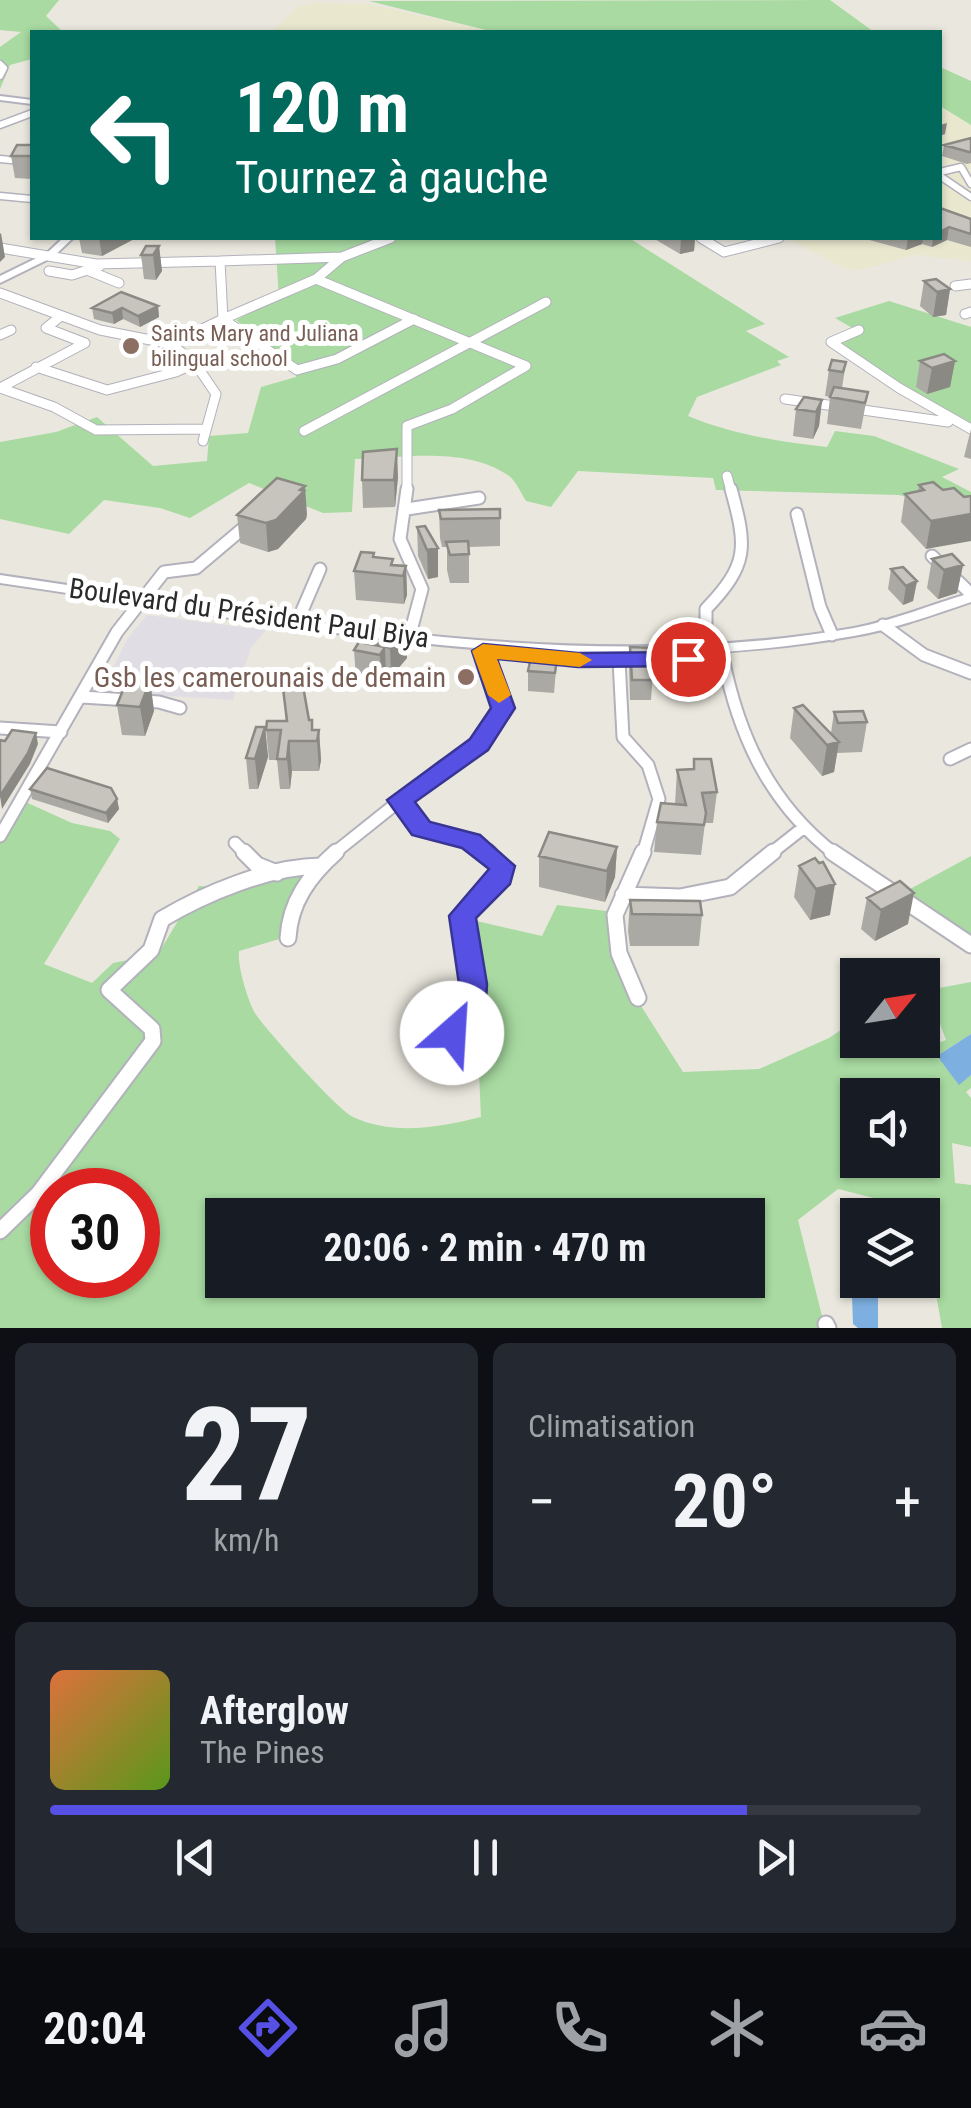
<!DOCTYPE html>
<html lang="fr">
<meta charset="utf-8">
<style>
:root{--surface:#171b24;--page:#242831;--text:#f1f3f6;--muted:#9ea1a6;--line:#363941;--accent:#5651e4}
body{margin:0;font-family:"Roboto Condensed",sans-serif;background:var(--page);color:var(--text);height:100vh;display:flex;flex-direction:column;font-size:38px;white-space:nowrap}
*{box-sizing:border-box;margin:0}
p{font-size:32px;color:var(--muted)}
.icon{flex:none;width:55px;height:55px;fill:none;stroke:currentColor;stroke-width:2;stroke-linecap:round;stroke-linejoin:round}
.map{position:relative;height:1328px;overflow:hidden}
.sheet{display:flex;flex-direction:column;gap:15px;padding:15px;background:#0d0f14;flex:1}
.sheet>*{flex:none}
.banner{position:absolute;left:30px;top:30px;width:912px;height:210px;border-radius:0px;box-shadow:0 2px 8px #0004;background:#00695c;color:#fff;overflow:hidden}
.needle{width:65px;rotate:60deg}
.controls{position:absolute;left:840px;top:958px;display:grid;gap:20px}
.controls a{display:grid;place-items:center;width:100px;height:100px;border-radius:0px;background:var(--surface);box-shadow:0 2px 8px #0004;font-size:50px}
.speed{position:absolute;left:30px;top:1168px;display:flex;gap:20px;font-size:50px;font-weight:700;text-align:center}
.speed>*{display:grid;place-content:center;width:130px;height:130px;border-radius:50%;background:var(--surface);box-shadow:0 2px 8px #0004;line-height:1}
.speed .limit{border:15px solid #d22;background:#fff;color:#111}
.pin{position:absolute;display:grid;place-items:center;width:85px;height:85px;color:#fff;margin:-42px;border:5px solid #fff;border-radius:50%;box-shadow:0 2px 10px #0007}
.me{position:absolute;width:110px;margin:-55px;rotate:26deg;stroke-linejoin:round;filter:drop-shadow(0 0 8px #0008)}
.turn{display:flex;align-items:center;gap:35px;height:210px;padding:0 40px;font-size:45px}
.turn .icon{width:130px;height:130px;stroke-width:2.5}
.turn b{display:block;font-size:70px;line-height:85px}
.big{font-size:75px;font-weight:700;line-height:1.1}
.sheet .card{flex:1;display:flex;flex-direction:column;justify-content:center;gap:15px;min-width:0;padding:0 35px;border-radius:15px;background:var(--page)}
.sheet .dial{align-items:center;gap:0}
.dial b{font-size:130px;line-height:1}
.song{display:flex;align-items:center;gap:30px}
.cover{width:120px;height:120px;border-radius:15px;background:linear-gradient(135deg,hsl(20 70% 55%),hsl(90 70% 35%))}
.played{height:10px;border-radius:5px;background:linear-gradient(90deg,var(--accent) 80%,var(--line) 80%)}
.keys{display:flex;justify-content:space-around;direction:ltr}
.heat{display:flex;justify-content:space-between;align-items:center;font-size:55px;direction:ltr}
.sheet .tiles{flex:1;display:grid;gap:15px;grid-template-columns:1fr 1fr}
.card:last-child{grid-column:span 2}
.trip{position:absolute;left:205px;top:1198px;width:560px;height:100px;border-radius:0px;background:var(--surface);box-shadow:0 2px 8px #0004;font-weight:700;line-height:100px;text-align:center}
.dock{display:flex;height:160px;justify-content:space-around;align-items:center;background:#090b0e;color:var(--muted)}
.dock .icon{width:70px;height:70px}
.dock .active{color:var(--accent)}
.dock b{font-size:45px;color:var(--text)}
.map>svg:first-child{display:block}
.industrial{fill:#e1dde4}
.education{fill:#eae7cf}
.green{fill:#a8daa1;fill-rule:evenodd}
.water{fill:#7db0e0}
.lines{fill:none;stroke-linecap:round;stroke-linejoin:round}
.minor-far3-casing{stroke:#b2b1bc;stroke-width:9}
.minor-far2-casing{stroke:#b2b1bc;stroke-width:11}
.minor-far1-casing{stroke:#b2b1bc;stroke-width:15}
.minor-casing{stroke:#b2b1bc;stroke-width:19}
.tertiary-casing{stroke:#b2b1bc;stroke-width:4}
.secondary-casing{stroke:#b2b1bc;stroke-width:4}
.minor-far3{stroke:#fff;stroke-width:6}
.minor-far2{stroke:#fff;stroke-width:9}
.minor-far1{stroke:#fff;stroke-width:11}
.minor{stroke:#fff;stroke-width:15}
.tertiary{fill:#fff;fill-rule:evenodd}
.secondary{fill:#fff;fill-rule:evenodd}
.wall{fill:#aaa9a3}
.shaded-wall{fill:#8b8984}
.building{fill:#c6c4bd;stroke:#8b8984;stroke-width:2.5}
.route{fill:#5651e4;stroke:#383594;stroke-width:2.5}
.slow{fill:#f59e0b}
.education-dot{fill:#8d6e63;stroke:#fff;stroke-width:4}
.labels{text-anchor:middle;dominant-baseline:central;stroke-width:10;stroke-linejoin:round;paint-order:stroke}
.far-education-label{font-size:22px;fill:#785e54;stroke:#fff;text-anchor:start}
.street-label{font-size:28px;fill:#2a2a2a;stroke:#fff}
.education-label{font-size:28px;fill:#785e54;stroke:#fff;text-anchor:end}
</style>
<div class="map">
<svg width="971" height="1328" viewBox="0 0 971 1328">
<rect width="100%" height="100%" fill="#eae8de"/>
<path class="industrial" d="M147,615L266,630L251,648L233,700L101,692L127,639Z"/>
<path class="education" d="M312,3L369,4L494,32H271L298,7Z
M940,106L971,125V261L914,255L861,270L846,269L786,238H940Z"/>
<path class="green" d="M0,0H59L46,16L63,32H32V59L10,65L0,89V47L21,32L0,30Z
M830,0L874,32H494L369,1Z
M940,67L971,81V125L940,106Z
M275,238H629L765,324L746,331L789,357L777,361L781,365L697,397L688,416C731,434 780,442 827,447L835,431L874,436L959,469L942,477L971,492V514L899,495L716,490L713,478L578,471L551,507L526,501C521,493 516,481 509,476C467,446 402,458 355,459L352,512L323,513L249,483L190,518L160,508L104,500L69,534L0,519V442L56,432L97,417L153,466L207,461L209,436L248,433L261,387L296,377L295,366L236,320L279,297Z
M889,301L971,327V429L831,342L856,330L835,318Z
M21,800L72,823L110,831L120,839L44,964L92,983L113,963L158,954L199,886L238,887L311,864L286,937L239,951C237,964 248,1004 257,1016C269,1033 337,1109 353,1117C393,1136 441,1127 481,1117L472,920L542,936L557,905L623,913L612,933L627,984L683,1072L759,1069L829,1038L857,1019L858,1040H868L875,1052L918,1040L923,1049L946,1040L936,1013L923,1016V991L971,982V1034L937,1056L959,1084L971,1075V1088L966,1092L971,1098V1147L952,1143L955,1183L971,1185V1328H942L921,1210L838,1189L798,1220L825,1328H0V836ZM858,1095H922V1160H858ZM52,1190H138V1275H52ZM222,1215H748V1280H222Z
M971,856V945L899,895Z"/>
<path class="water" d="M971,1034V1075L959,1085L937,1056Z
M857,1263L858,1280H878V1328H858L853,1324L851,1270Z"/>
<g class="lines">
<g class="minor-far3-casing">
<path id="minor-far3" d="M0,64L4,68L0,76
M0,125L32,113
M0,159L32,162
M940,172L961,167L971,184
M940,176L971,197
M0,196L32,199"/>
</g>
<g class="minor-far2-casing">
<path id="minor-far2" d="M391,238L342,257L316,279L223,319L297,370L337,359L414,319
M701,238L724,252L779,238
M0,248L96,264L220,261L223,319L171,344L195,363L216,394L203,441
M220,261L342,257
M87,270L119,283
M49,271L72,275L100,266
M316,279L526,366L452,409L407,426V491
M955,286L971,284
M0,293L100,330L171,344
M965,314L971,312
M859,330L831,342L899,388L971,429
M0,335L11,330
M36,367L107,390L176,372L195,363
M0,388L54,407L96,430L206,429
M0,388L85,343L46,328L61,316
M785,399L948,422
M304,431L546,302
M727,476L731,491"/>
</g>
<g class="minor-far1-casing">
<path id="minor-far1" d="M407,489L400,539L422,589L408,642
M407,509L479,498
M797,514L820,607L832,635
M932,556L971,594
M298,620L320,569
M883,625L924,655L971,673
M706,649V609C749,564 747,547 731,489
M723,658C739,737 770,804 835,854
M619,660L623,737L648,765L659,799L643,854
M82,697L159,702L180,708
M0,728L61,732
M950,759L971,749
M400,800C424,845 455,829 491,854
M0,836L117,632L164,572L196,568L247,525
M235,843L246,854
M333,854L442,767L479,745L503,708L483,651
M770,854L803,828"/>
</g>
<g class="minor-casing">
<path id="minor" d="M244,852L257,865L277,873
M832,852L971,945
M623,895L680,897L730,887L773,852
M288,938C290,902 309,876 336,852
M638,998L619,953L615,915L643,852
M435,1055L471,1006L473,984L462,916L503,872L488,852
M0,1231L39,1193L153,1041L152,1029L109,990L151,950L162,919C206,893 268,867 320,866
M826,1324L828,1328"/>
</g>
<g class="tertiary-casing">
<path id="tertiary" d="M0,96L32,100V104L0,100Z
M63,238H73L53,257L0,283V276L47,253Z"/>
</g>
<g class="secondary-casing">
<path id="secondary" d="M0,575C281,615 570,678 854,628C895,620 932,604 971,593V602C933,615 894,629 854,636C570,687 281,623 0,583Z"/>
</g>
<use href="#minor-far3" class="minor-far3"/>
<use href="#minor-far2" class="minor-far2"/>
<use href="#minor-far1" class="minor-far1"/>
<use href="#minor" class="minor"/>
<use href="#tertiary" class="tertiary"/>
<use href="#secondary" class="secondary"/>
</g>
<path class="wall" d="M971,138V163L967,164L942,156L944,145Z
M32,145V179L15,178L11,156Z
M940,208L971,219V247L947,240L932,247L922,244L906,250L862,238H940Z
M79,238H133L134,239L102,256L82,253Z
M653,238H695L694,251L680,254Z
M159,246L162,271L156,280L144,279L141,255Z
M924,281L950,289L946,315L933,317L920,306Z
M158,306L159,317L140,327L123,319L114,324L94,319L92,308Z
M920,361H955L950,387L927,394L916,387Z
M846,362L842,388L868,392L861,429L827,424L830,397L825,396L829,370Z
M822,400L819,426L813,439L793,436L796,409Z
M971,429V459L964,457Z
M398,477L395,507L363,508L362,480Z
M919,485L964,497L926,549L901,522L905,494L918,491Z
M500,509V546L469,547V583H450L447,570V547H442L440,538L439,510Z
M307,514L306,519L278,549L268,552L240,543L237,515Z
M417,527L438,548V577L428,579L418,556Z
M374,557L393,565L406,566L407,595L404,604L356,600L354,571Z
M932,559L963,565L957,593L938,599L927,588Z
M891,569L917,581L913,601L903,605L888,589Z
M406,629L407,658L391,677L386,676L381,685L356,679L354,650L378,646V644Z
M630,647L655,648L651,700H630L629,667Z
M557,659L554,693L528,691V671Z
M150,681L154,711L145,736L122,735L117,705Z
M283,688L309,720L313,730H319L321,760L319,771H292L290,789H280L277,760H269L266,730L286,721Z
M794,708L831,733L834,712L867,722L862,752L837,753L834,772L822,776L790,738Z
M265,727L268,757L258,789H249L246,758Z
M694,759L717,792L713,823H705L701,855L654,852L657,822L675,804L677,770L693,769Z
M30,789L117,799L119,809L108,823L32,799Z
M617,847L615,877L605,902L539,887V856Z
M819,863L830,915L810,920L794,897L799,866Z
M867,898L908,924L875,941L861,929Z
M630,900L702,915L699,946H630L628,931Z"/>
<path class="shaded-wall" d="M947,123L945,134L940,136V125Z
M949,227L947,240L932,247L933,238H940V232Z
M1,233L5,257L0,262V234Z
M99,238H133L134,239L102,256Z
M681,238H695L694,251L680,254Z
M908,238H923L922,244L906,250Z
M159,246L162,271L156,280L153,255Z
M950,289L946,315L933,317L937,292Z
M158,306L159,317L140,327L138,316Z
M122,308L123,319L114,324L112,313Z
M955,361L950,387L927,394L932,368Z
M822,400L819,426L813,439L816,412Z
M397,449L398,477L395,507L394,480Z
M305,486L307,514L306,519L278,549L268,552L266,523Z
M971,514V541L926,549L931,521Z
M438,548V577L428,579L427,550Z
M963,565L957,593L938,599L944,570Z
M406,566L407,595L404,604L403,576Z
M917,581L913,601L903,605L906,586Z
M406,629L407,658L391,677L390,648Z
M385,647L386,677L381,685L380,655Z
M150,681L154,711L145,736L140,707Z
M265,727L268,757L258,789L255,759Z
M319,730L321,760L319,771L317,741Z
M36,733L38,744L30,764L2,809L0,796Z
M289,741L292,771L290,789L287,759Z
M839,742L834,772L822,776L827,745Z
M117,799L119,809L108,823L106,813Z
M617,847L615,877L605,902L607,871Z
M835,884L830,915L810,920L816,889Z
M914,893L908,924L875,941L881,910Z"/>
<path class="building" d="M971,138V152H969L944,145Z
M17,145H32V156H11Z
M940,208L971,219V234L949,227L940,232Z
M146,246H159L153,255H141Z
M936,279L950,289L937,292L924,281Z
M121,292L158,306L138,316L122,308L112,313L92,308Z
M944,354L955,361L932,368L920,361Z
M832,360L846,362L843,372L829,370Z
M834,387L868,392L865,403L830,397Z
M804,397L822,400L816,412L796,409Z
M397,449L394,480H362L363,452Z
M277,478L305,486L300,490L304,491L276,520L266,523L237,515Z
M933,482L943,490L954,488L964,497L971,496V514L931,521L905,494L924,490L919,485Z
M500,509V518L441,519L439,510Z
M425,526L438,548L427,550L417,527Z
M468,541L469,554L450,555L446,542Z
M361,552L374,553L373,557L393,559L391,565L406,566L403,576L354,571Z
M952,554L963,565L944,570L932,559Z
M903,567L917,581L906,586L891,569Z
M394,626L406,629L390,648L378,644Z
M359,642L385,647L380,655L354,650Z
M630,647L655,648L653,680H632Z
M531,657L557,659L555,673L528,671Z
M127,680L150,681L140,707L117,705Z
M303,686L309,720H312V730H319L317,741H289L287,759H277L281,730H266L267,721H287L283,688Z
M803,705L839,742L827,745L794,708Z
M863,711L867,722L838,723L834,712Z
M256,727H265L255,759L246,758Z
M12,730L36,733L28,753L0,796V740L5,741Z
M694,759H711L717,792L702,793L706,813L704,825L657,822L661,803L686,805L677,770L694,769Z
M47,768L111,788L117,799L106,813L30,789Z
M549,832L617,847L607,871L539,856Z
M815,858L819,863L823,862L835,884L816,889L799,866Z
M900,881L914,893L881,910L867,898Z
M630,900L700,901L702,915L632,914Z"/>
<path class="route" d="M483,644L578,653L688,652L700,659L688,666L578,667L497,659L515,708L488,750L415,802L430,822L480,835L515,866L510,884L476,918L487,984L486,1001L462,1041L452,1045L441,1041L437,1033L457,1000L459,984L449,916L489,869L462,848L412,835L387,800L470,739L491,708L472,651Z"/>
<path class="slow" d="M483,644L580,653L592,660L580,667L497,659L511,695L499,703L488,695L472,651Z"/>
<g class="education-dot">
<circle cx="131" cy="346" r="10"/>
<circle cx="466" cy="677" r="10"/>
</g>
<g class="labels">
<g class="far-education-label">
<text x="151" y="333">Saints Mary and Juliana<tspan x="151" dy="25">bilingual school</tspan></text>
</g>
<g class="street-label">
<text transform="translate(249 613) rotate(8)">Boulevard du Président Paul Biya</text>
</g>
<g class="education-label">
<text x="446" y="677">Gsb les camerounais de demain</text>
</g>
</g>
</svg>
<div class="controls">
<a><svg class="needle" viewBox="-14 -14 28 28"><path d="M0-13l5 13h-10z" fill="#e53935"/><path d="M0 13l5-13h-10z" fill="#9ea1a6"/></svg></a>
<a><svg class="icon" aria-label="sound" viewBox="0 0 24 24"><path d="M4 9h4l5-4v14l-5-4H4zM17 9q2 3 0 6"/></svg></a>
<a><svg class="icon" aria-label="layers" viewBox="0 0 24 24"><path d="M12 4l9 5-9 5-9-5zM3 14l9 5 9-5"/></svg></a>
</div>
<div class="speed"><div class="limit">30</div></div>
<div class="pin" style="left:688px;top:659px;background:#d93025"><svg class="icon" aria-label="arrive" viewBox="0 0 24 24"><path d="M6 21V4h12l-3 4 3 4H6"/></svg></div>
<svg class="me" style="left:452px;top:1033px" viewBox="-20 -20 40 40"><circle r="19" fill="#fff"/><path d="M0-13L10 11 0 6-10 11z" fill="#5651e4"/></svg>
<div class="trip">20:06 · 2 min · 470 m</div>
<div class="banner">
<div class="turn"><svg class="icon" aria-label="left" viewBox="0 0 24 24"><path d="M17 20v-9H6M10 6l-5 5 5 5"/></svg><div><b>120 m</b>Tournez à gauche</div></div>
</div>
</div>
<section class="sheet">
<div class="tiles">
<div class="card dial"><b>27</b><p>km/h</p></div>
<div class="card"><p>Climatisation</p>
<div class="heat"><a>−</a><b class="big">20°</b><a>+</a></div>
</div>
<div class="card">
<div class="song"><i class="cover"></i><div><b>Afterglow</b><p>The Pines</p></div></div>
<div class="played"></div>
<div class="keys"><svg class="icon" aria-label="previous" viewBox="0 0 24 24"><path d="M18 5L8 12l10 7zM5 5v14"/></svg><svg class="icon" aria-label="pause" viewBox="0 0 24 24"><path d="M8 5v14M16 5v14"/></svg><svg class="icon" aria-label="next" viewBox="0 0 24 24"><path d="M6 5l10 7-10 7zM19 5v14"/></svg></div>
</div>
</div>
</section>
<nav class="dock">
<b>20:04</b>
<svg class="icon active" aria-label="directions" viewBox="0 0 24 24"><path d="M12 3l9 9-9 9-9-9zM9 14v-3h6M13 9l2 2-2 2"/></svg>
<svg class="icon" aria-label="music" viewBox="0 0 24 24"><path d="M9 18V5l10-2v13"/><circle cx="6" cy="18" r="3"/><circle cx="16" cy="16" r="3"/></svg>
<svg class="icon" aria-label="phone" viewBox="0 0 24 24"><path d="M5 4h4l2 5-3 2q2 4 5 5l2-3 5 2v4C11 20 4 13 5 4z"/></svg>
<svg class="icon" aria-label="climate" viewBox="0 0 24 24"><path d="M12 3v18M4 7l16 10M4 17L20 7"/></svg>
<svg class="icon" aria-label="car" viewBox="0 0 24 24"><path d="M5 17H2v-5l4-1 3-4h7l3 4 3 1v5h-3M9 17h6M6 11h13"/><circle cx="7" cy="17" r="2"/><circle cx="17" cy="17" r="2"/></svg>
</nav>
